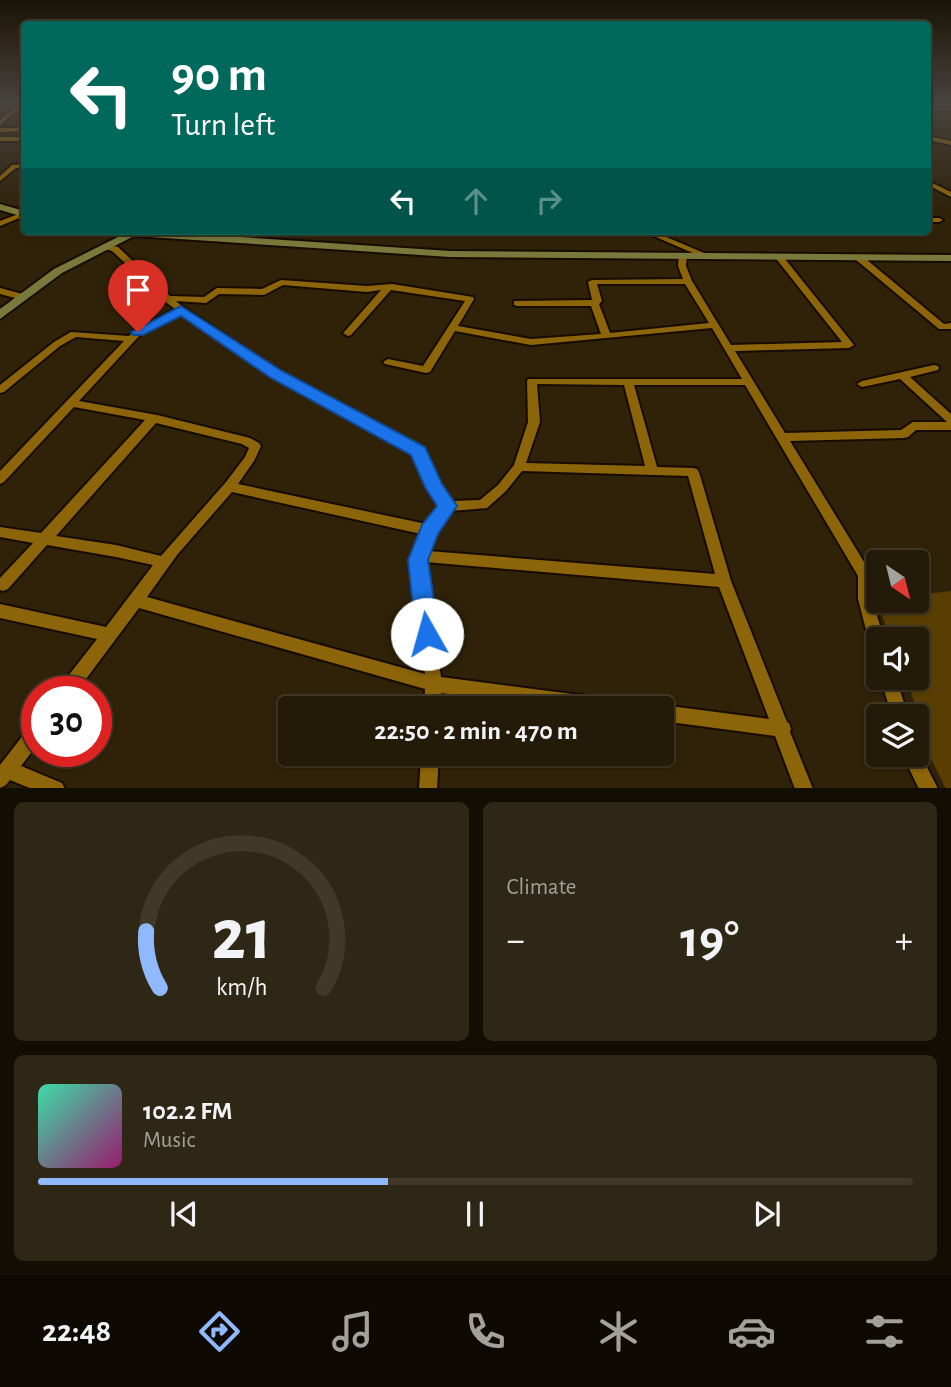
<!DOCTYPE html>
<meta charset="utf-8">
<style>
:root{--surface:#231a07;--page:#2f2715;--text:#f1f3f6;--muted:#a3a19b;--line:#403828;--accent:#90b8fd}
body{margin:0;font-family:"Alegreya Sans",sans-serif;background:var(--page);color:var(--text);height:100vh;display:flex;flex-direction:column;font-size:26px;white-space:nowrap}
*{box-sizing:border-box;margin:0}
p{font-size:23px;color:var(--muted)}
.icon{flex:none;width:38px;height:38px;fill:none;stroke:currentColor;stroke-width:2;stroke-linecap:round;stroke-linejoin:round}
.map{position:relative;height:788px;overflow:hidden}
.panel{display:flex;flex-direction:column;gap:14px;padding:14px;background:#130e04;flex:1}
.panel>*{flex:none}
.top-card{position:absolute;left:21px;top:21px;width:910px;height:214px;border-radius:7px;box-shadow:0 2px 5px #0004,0 0 0 2px var(--line);background:#00695c;color:#fff;overflow:hidden}
.needle{width:46px;rotate:145deg}
.fabs{position:absolute;left:866px;top:550px;display:grid;gap:14px}
.fabs a{display:grid;place-items:center;width:63px;height:63px;border-radius:7px;background:var(--surface);box-shadow:0 2px 5px #0004,0 0 0 2px var(--line);font-size:35px}
.speed{position:absolute;left:21px;top:676px;display:flex;gap:14px;font-size:35px;font-weight:700;text-align:center}
.speed>*{display:grid;place-content:center;width:91px;height:91px;border-radius:50%;background:var(--surface);box-shadow:0 2px 5px #0004,0 0 0 2px var(--line);line-height:1}
.speed .limit{border:10px solid #d22;background:#fff;color:#111}
.pin{position:absolute;display:grid;place-items:center;width:60px;height:60px;color:#fff;margin:-72px -30px;border-radius:50% 50% 50% 0;rotate:-45deg;box-shadow:0 0 7px #0007}
.pin .icon{rotate:45deg}
.me{position:absolute;width:77px;margin:-38px;rotate:353deg;stroke-linejoin:round;filter:drop-shadow(0 0 5px #0008)}
.turn{display:flex;align-items:center;gap:24px;height:147px;padding:0 35px;font-size:32px}
.turn .icon{width:91px;height:91px;stroke-width:2.5}
.turn b{display:block;font-size:49px;line-height:60px}
.lanes{display:flex;align-items:center;height:66px;padding:0 35px;background:#0003;justify-content:center;gap:35px;direction:ltr}
.lanes .off{opacity:.35}
.big{font-size:52px;font-weight:700;line-height:1.1}
.panel .tile{flex:1;display:flex;flex-direction:column;justify-content:center;gap:10px;min-width:0;padding:0 24px;border-radius:10px;background:var(--page)}
.panel .dial{align-items:center;gap:0}
.dial svg{height:182px;overflow:visible;fill:none;stroke:var(--line);stroke-width:7;stroke-linecap:round;text-anchor:middle}
.dial text{fill:var(--text);stroke:none}
.song{display:flex;align-items:center;gap:21px}
.cover{width:84px;height:84px;border-radius:10px;background:linear-gradient(135deg,hsl(160 70% 55%),hsl(320 70% 35%))}
.played{height:7px;border-radius:4px;background:linear-gradient(90deg,var(--accent) 40%,var(--line) 40%)}
.keys{display:flex;justify-content:space-around;direction:ltr}
.heat{display:flex;justify-content:space-between;align-items:center;font-size:38px;direction:ltr}
.panel .tiles{flex:1;display:grid;gap:14px;grid-template-columns:1fr 1fr}
.tile:last-child{grid-column:span 2}
.trip{position:absolute;left:278px;top:696px;width:396px;height:70px;border-radius:7px;background:var(--surface);box-shadow:0 2px 5px #0004,0 0 0 2px var(--line);font-weight:700;line-height:70px;text-align:center}
.dock{display:flex;height:112px;justify-content:space-around;align-items:center;background:#0e0a03;color:var(--muted)}
.dock .icon{width:49px;height:49px}
.dock .on{color:var(--accent)}
.dock b{font-size:32px;color:var(--text)}
.map>svg:first-child{display:block}
.green{fill:#583e03}
.lines{fill:none;stroke-linecap:round;stroke-linejoin:round}
.street-casing{stroke:#170b00;stroke-width:4}
.secondary-casing{stroke:#170b00;stroke-width:4}
.street{fill:#8c6409;fill-rule:evenodd}
.secondary{fill:#79793b;fill-rule:evenodd}
.route{fill:#1a73e8;stroke:#114b97;stroke-width:2}
</style>
<div class="map">
<svg width="951" height="789" viewBox="0 0 951 789">
<rect width="100%" height="100%" fill="#2f2209"/>
<path class="green" d="M951,591V788L946,789L917,730V724L922,723L905,677H917V639H891L876,600H917V595Z"/>
<g class="lines">
<g class="street-casing">
<path id="street" d="M0,102H24V103L0,104Z
M22,104H24V107L9,117L0,126V121L5,115Z
M928,104H951V106H928Z
M0,128H24V131L0,132Z
M928,136L951,141V145L928,140Z
M0,137H24V141H0Z
M24,164V168H16L0,181V176L12,165Z
M928,181L951,192V197L928,185Z
M24,212V216L0,226V221Z
M928,218H939L943,220L939,222H928Z
M642,231H652L709,255L708,257H702Z
M103,244L118,247L170,296L204,297L217,288L262,289L281,280L367,286L392,284L473,297L474,299L458,326L531,339L601,334L591,306H517L514,305V301L592,300L588,282L592,280L683,279L678,266L679,255L683,253L687,255L686,266L692,281L731,345L842,342L774,256L778,254H781L854,345L849,348L735,351L785,433L901,430L913,422H947L900,379L862,387L857,384L862,381L934,365L938,366L939,368L938,370L910,377L951,414V430H916L908,437L904,438L790,441L872,575V599L884,639H878V652L873,650L870,645L858,599V576L745,385H634L657,467L693,468L697,469L699,472L731,581L787,722L789,723L791,729L790,732L813,789H795L775,736L662,721V709H655L662,705L769,719L719,587L425,562L441,677L627,701L633,703L635,709H562L441,693L440,709H424L425,689L139,608L77,691H59L61,685L97,639L0,618V604L106,627L153,565L116,557L47,545L8,589L3,591L0,590V578L33,543L0,537V527L41,533L145,420L74,407L4,482L0,484V471L124,341L76,337L60,346L4,392L0,393V385L54,342L71,332L129,336L135,330L175,309L163,300L162,297L112,251L103,248ZM597,284H685L709,323L610,333L599,304L602,301ZM283,285L367,292L381,290L345,331L343,333L348,336L351,335L391,290L465,301L423,366L388,359L383,362L385,364L426,373L430,372L455,331L531,345L712,328L742,379H528L527,381L528,422L514,465L498,485L480,500L451,501L439,485L423,448L280,372L184,308L176,301L206,303L219,294L264,295ZM181,314L272,376L414,454L428,487L441,506L426,524L238,484L254,461L261,446L259,443L250,438L157,415L79,401L141,334ZM537,384L624,385L645,466L526,463L540,422ZM156,423L242,444L249,448L245,457L226,482L161,556L116,545L56,536ZM522,471L688,476L715,574L428,551L435,532L451,511L487,508L506,491ZM232,492L421,534L411,560L425,674L147,597L177,555Z
M855,255H861L944,324L951,323V329H939L855,259Z
M0,288L26,295L27,297L23,300L0,294Z
M880,677H896L908,716H892Z
M37,723V745L21,766L62,783L65,789H32L10,780L6,785L0,788V765L31,725Z
M917,748L935,783L938,789H919L902,754H917Z
M421,754H439L437,789H419Z"/>
</g>
<g class="secondary-casing">
<path id="secondary" d="M0,204L24,211V217L0,210Z
M102,231H151L450,251L951,255V261L450,257L134,236L62,273L0,319V309L54,269L122,235L107,234Z"/>
</g>
<use href="#street" class="street"/>
<use href="#secondary" class="secondary"/>
</g>
<linearGradient id="sky" x2="0" y2="1"><stop stop-color="#1a1305"/><stop offset="0.48" stop-color="#47443e"/><stop offset="1" stop-color="#47443e" stop-opacity="0"/></linearGradient>
<rect width="951" height="212" fill="url(#sky)"/>
<path class="route" d="M181,306L282,371L425,447L442,484L457,506L438,534L428,560L439,634L435,642L427,645L419,642L416,634L408,560L422,525L437,506L425,487L411,455L271,378L181,316L143,335H133L131,332Z"/>
</svg>
<div class="fabs">
<a><svg class="needle" viewBox="-14 -14 28 28"><path d="M0-13l5 13h-10z" fill="#e53935"/><path d="M0 13l5-13h-10z" fill="#a3a19b"/></svg></a>
<a><svg class="icon" aria-label="sound" viewBox="0 0 24 24"><path d="M4 9h4l5-4v14l-5-4H4zM17 9q2 3 0 6"/></svg></a>
<a><svg class="icon" aria-label="layers" viewBox="0 0 24 24"><path d="M12 4l9 5-9 5-9-5zM3 14l9 5 9-5"/></svg></a>
</div>
<div class="speed"><div class="limit">30</div></div>
<div class="pin" style="left:138px;top:332px;background:#d93025"><svg class="icon" aria-label="arrive" viewBox="0 0 24 24"><path d="M6 21V4h12l-3 4 3 4H6"/></svg></div>
<svg class="me" style="left:427px;top:634px" viewBox="-20 -20 40 40"><circle r="19" fill="#fff"/><path d="M0-13L10 11 0 6-10 11z" fill="#1a73e8"/></svg>
<div class="trip">22:50 · 2 min · 470 m</div>
<div class="top-card">
<div class="turn"><svg class="icon" aria-label="left" viewBox="0 0 24 24"><path d="M17 20v-9H6M10 6l-5 5 5 5"/></svg><div><b>90 m</b>Turn left</div></div>
<div class="lanes"><svg class="icon" aria-label="left" viewBox="0 0 24 24"><path d="M17 20v-9H6M10 6l-5 5 5 5"/></svg><svg class="icon off" aria-label="ahead" viewBox="0 0 24 24"><path d="M12 20V5M6 11l6-6 6 6"/></svg><svg class="icon off" aria-label="right" viewBox="0 0 24 24"><path d="M7 20v-9h11M14 6l5 5-5 5"/></svg></div>
</div>
</div>
<section class="panel">
<div class="tiles">
<div class="tile dial"><svg viewBox="0 0 100 80">
<path d="M14 69A42 42 0 1 1 86 69"/>
<path d="M14 69A42 42 0 0 1 8 44" stroke="#90b8fd"/>
<text x="50" y="56" font-size="32" font-weight="700">21</text>
<text x="50" y="72" font-size="11">km/h</text>
</svg></div>
<div class="tile"><p>Climate</p>
<div class="heat"><a>−</a><b class="big">19°</b><a>+</a></div>
</div>
<div class="tile">
<div class="song"><i class="cover"></i><div><b>102.2 FM</b><p>Music</p></div></div>
<div class="played"></div>
<div class="keys"><svg class="icon" aria-label="previous" viewBox="0 0 24 24"><path d="M18 5L8 12l10 7zM5 5v14"/></svg><svg class="icon" aria-label="pause" viewBox="0 0 24 24"><path d="M8 5v14M16 5v14"/></svg><svg class="icon" aria-label="next" viewBox="0 0 24 24"><path d="M6 5l10 7-10 7zM19 5v14"/></svg></div>
</div>
</div>
</section>
<nav class="dock">
<b>22:48</b>
<svg class="icon on" aria-label="directions" viewBox="0 0 24 24"><path d="M12 3l9 9-9 9-9-9zM9 14v-3h6M13 9l2 2-2 2"/></svg>
<svg class="icon" aria-label="music" viewBox="0 0 24 24"><path d="M9 18V5l10-2v13"/><circle cx="6" cy="18" r="3"/><circle cx="16" cy="16" r="3"/></svg>
<svg class="icon" aria-label="phone" viewBox="0 0 24 24"><path d="M5 4h4l2 5-3 2q2 4 5 5l2-3 5 2v4C11 20 4 13 5 4z"/></svg>
<svg class="icon" aria-label="climate" viewBox="0 0 24 24"><path d="M12 3v18M4 7l16 10M4 17L20 7"/></svg>
<svg class="icon" aria-label="car" viewBox="0 0 24 24"><path d="M5 17H2v-5l4-1 3-4h7l3 4 3 1v5h-3M9 17h6M6 11h13"/><circle cx="7" cy="17" r="2"/><circle cx="17" cy="17" r="2"/></svg>
<svg class="icon" aria-label="filters" viewBox="0 0 24 24"><path d="M4 7h16M4 17h16"/><circle cx="9" cy="7" r="2"/><circle cx="15" cy="17" r="2"/></svg>
</nav>
